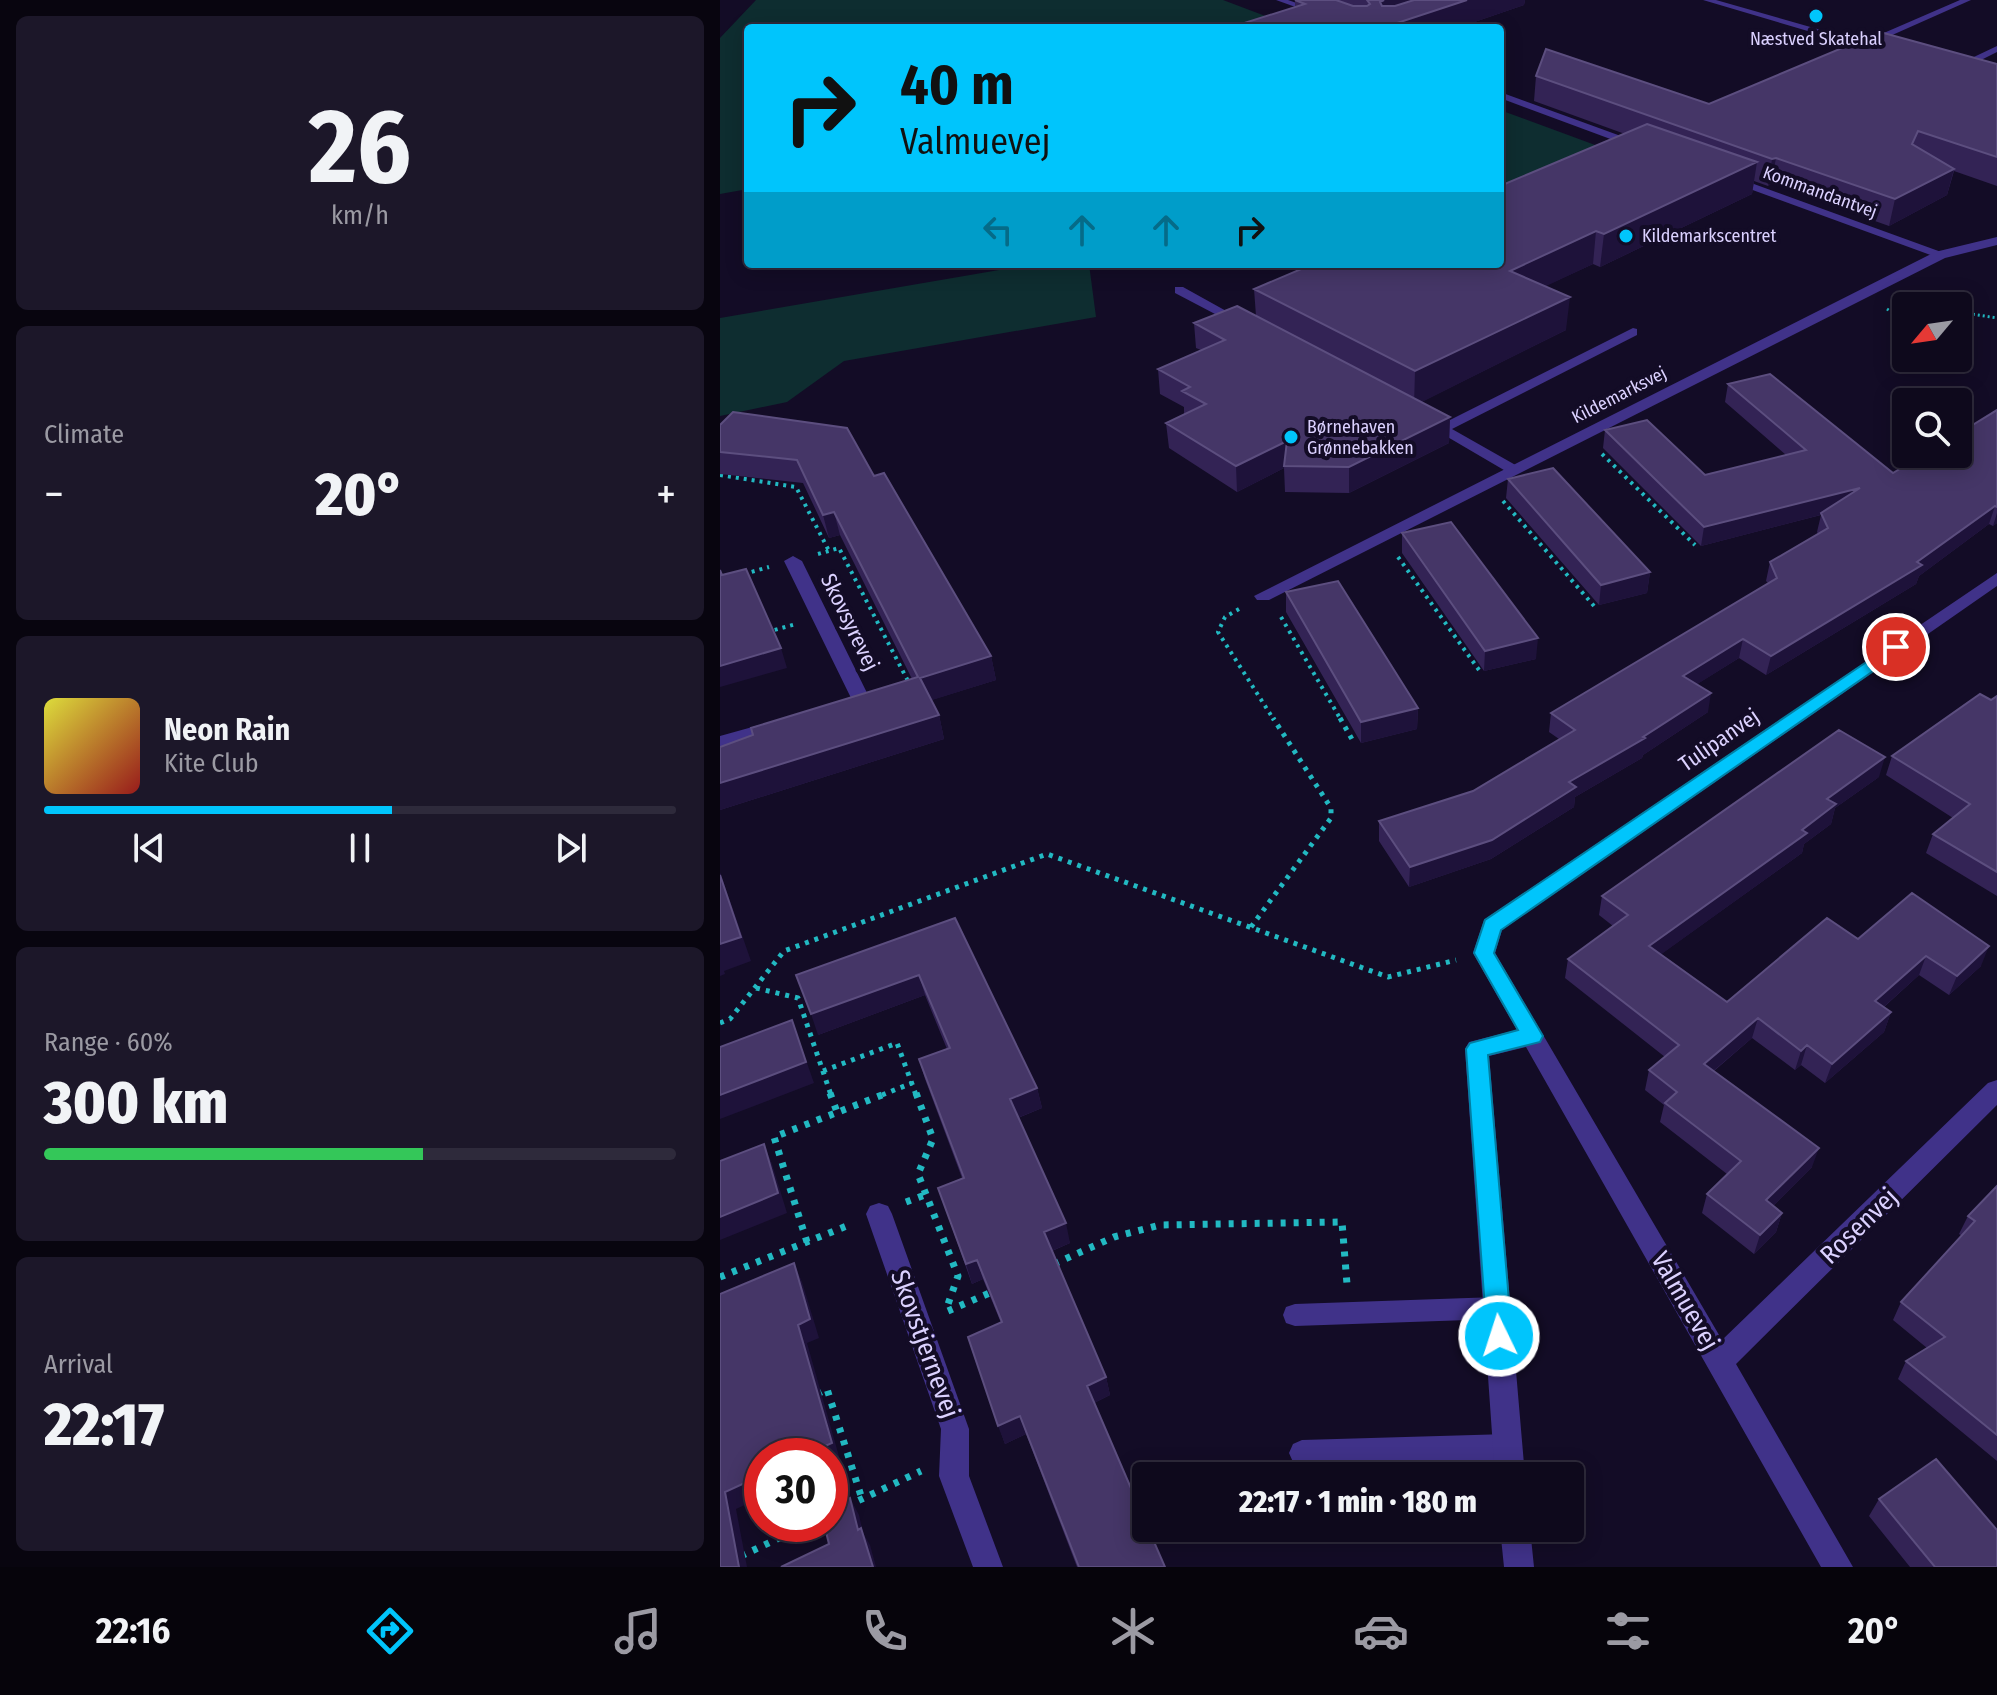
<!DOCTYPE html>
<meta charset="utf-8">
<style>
:root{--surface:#0e091c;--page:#1c1729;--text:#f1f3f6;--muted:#9b9aa3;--line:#2e2a3b;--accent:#00c5fc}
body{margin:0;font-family:"Fira Sans Condensed",sans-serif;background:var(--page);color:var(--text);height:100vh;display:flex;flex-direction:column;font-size:30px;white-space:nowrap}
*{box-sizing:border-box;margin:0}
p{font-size:26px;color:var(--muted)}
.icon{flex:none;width:44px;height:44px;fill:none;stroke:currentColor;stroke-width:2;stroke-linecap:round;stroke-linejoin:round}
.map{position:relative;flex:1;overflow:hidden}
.side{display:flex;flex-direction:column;gap:16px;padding:16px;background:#08050f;width:720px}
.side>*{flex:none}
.hud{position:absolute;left:24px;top:24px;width:760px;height:244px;border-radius:8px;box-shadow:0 4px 20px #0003,0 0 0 2px var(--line);background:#00c5fc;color:#111;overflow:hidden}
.needle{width:52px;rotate:241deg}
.buttons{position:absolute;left:1172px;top:292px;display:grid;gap:16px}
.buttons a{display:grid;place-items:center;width:80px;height:80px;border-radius:8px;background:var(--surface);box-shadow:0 4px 20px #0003,0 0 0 2px var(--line);font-size:40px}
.speed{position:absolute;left:24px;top:1438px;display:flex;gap:16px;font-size:40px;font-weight:700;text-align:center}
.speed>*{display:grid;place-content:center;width:104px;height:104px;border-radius:50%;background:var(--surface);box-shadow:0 4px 20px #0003,0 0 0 2px var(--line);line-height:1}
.speed .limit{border:12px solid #d22;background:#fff;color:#111}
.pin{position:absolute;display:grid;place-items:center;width:68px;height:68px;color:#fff;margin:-34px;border:4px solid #fff;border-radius:50%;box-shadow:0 2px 8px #0007}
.me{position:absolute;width:88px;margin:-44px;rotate:356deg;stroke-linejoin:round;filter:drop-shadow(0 0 6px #0008)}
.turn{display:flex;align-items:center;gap:28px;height:168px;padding:0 24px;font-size:36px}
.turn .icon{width:104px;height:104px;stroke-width:2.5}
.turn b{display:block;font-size:56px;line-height:68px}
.lanes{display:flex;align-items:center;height:76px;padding:0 24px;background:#0003;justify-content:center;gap:40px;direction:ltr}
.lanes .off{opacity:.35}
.big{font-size:60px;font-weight:800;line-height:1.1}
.side .card{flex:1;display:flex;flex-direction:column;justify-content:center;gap:12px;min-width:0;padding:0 28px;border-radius:12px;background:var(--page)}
.side .dial{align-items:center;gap:0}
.dial b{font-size:104px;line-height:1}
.song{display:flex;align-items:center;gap:24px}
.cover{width:96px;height:96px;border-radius:12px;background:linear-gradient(135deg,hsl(60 70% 55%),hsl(0 70% 35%))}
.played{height:8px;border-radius:4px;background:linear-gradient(90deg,var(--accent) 55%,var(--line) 55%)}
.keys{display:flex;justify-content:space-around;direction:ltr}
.heat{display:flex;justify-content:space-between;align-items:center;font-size:44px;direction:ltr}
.charge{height:12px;border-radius:6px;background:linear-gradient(90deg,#34c759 60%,var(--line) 0)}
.trip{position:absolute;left:412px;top:1462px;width:452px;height:80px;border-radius:8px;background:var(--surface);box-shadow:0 4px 20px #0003,0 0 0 2px var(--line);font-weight:800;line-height:80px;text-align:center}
.tab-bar{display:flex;height:128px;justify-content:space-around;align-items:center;background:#06040b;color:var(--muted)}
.tab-bar .icon{width:56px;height:56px}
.tab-bar .selected{color:var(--accent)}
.tab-bar b{font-size:36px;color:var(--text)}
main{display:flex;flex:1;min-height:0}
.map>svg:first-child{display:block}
.green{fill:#0e2d30}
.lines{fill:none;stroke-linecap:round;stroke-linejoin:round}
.path-far3{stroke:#22b9c2;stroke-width:3;stroke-dasharray:2 3;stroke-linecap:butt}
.path-far2{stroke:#22b9c2;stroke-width:4;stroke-dasharray:3 5;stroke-linecap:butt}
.path-far1{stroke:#22b9c2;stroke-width:5;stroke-dasharray:4 6;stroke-linecap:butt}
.path{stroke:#22b9c2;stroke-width:7;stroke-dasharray:5 8;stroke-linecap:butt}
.service{fill:#403289;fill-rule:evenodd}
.minor{fill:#403289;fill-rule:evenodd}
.wall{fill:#332355}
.shaded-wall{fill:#1e123a}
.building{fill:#453667;stroke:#5c4e7f;stroke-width:2}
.route{fill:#00c5fc;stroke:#0080a4;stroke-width:2}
.poi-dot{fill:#00c5fc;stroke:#130c26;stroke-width:3}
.labels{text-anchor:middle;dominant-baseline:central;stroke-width:8;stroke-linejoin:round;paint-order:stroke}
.far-poi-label{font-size:18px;fill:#dbd1ff;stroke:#130c26;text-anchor:start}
.far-street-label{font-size:18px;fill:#dbd1ff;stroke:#130c26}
.street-label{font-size:22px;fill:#dbd1ff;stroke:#130c26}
.near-street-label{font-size:26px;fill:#dbd1ff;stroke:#130c26}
</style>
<main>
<section class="side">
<div class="card dial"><b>26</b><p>km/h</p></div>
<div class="card"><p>Climate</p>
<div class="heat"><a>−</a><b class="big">20°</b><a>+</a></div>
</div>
<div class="card">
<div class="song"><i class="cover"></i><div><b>Neon Rain</b><p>Kite Club</p></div></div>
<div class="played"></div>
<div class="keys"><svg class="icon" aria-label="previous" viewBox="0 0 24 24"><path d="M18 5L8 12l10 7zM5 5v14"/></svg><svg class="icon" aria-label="pause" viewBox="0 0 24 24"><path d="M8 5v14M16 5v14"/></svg><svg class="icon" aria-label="next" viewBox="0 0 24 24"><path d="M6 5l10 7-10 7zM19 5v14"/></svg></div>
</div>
<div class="card"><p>Range · 60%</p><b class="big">300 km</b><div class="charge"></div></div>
<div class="card"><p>Arrival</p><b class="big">22:17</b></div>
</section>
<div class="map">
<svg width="1277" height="1567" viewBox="0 0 1277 1567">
<rect width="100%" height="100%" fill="#130c26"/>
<path class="green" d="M36,0H503L572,26L28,28V189L0,194V38Z
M780,110L886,149L780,193Z
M314,264H369L376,317L124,361L67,402L0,416V318Z"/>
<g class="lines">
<path class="path-far3" d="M1194,298L1200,297L1220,306
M1167,309L1186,322
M1238,312L1277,318"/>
<path class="path-far2" d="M882,454L975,545
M0,475L76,487L109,551
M783,501L874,606
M98,554L119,548L189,683
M678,557L759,670
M24,574L49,567
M519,609L505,617L498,632L554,720
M561,617L621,720
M47,632L76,624"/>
<path class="path-far1" d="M620,718L633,741
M531,927L611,818V808L553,718
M36,988L78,998L111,1095
M0,1023L10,1019L64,951L327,854L668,977L736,960
M103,1071L177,1043L196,1095
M162,1095L192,1083"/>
<path class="path" d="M110,1093L117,1112
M196,1093L213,1139L198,1174L238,1276L227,1307
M186,1202L205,1195
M87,1242L54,1137L167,1093
M334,1264L394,1237L440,1225L622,1222L627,1284
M0,1277L129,1225
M228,1311L274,1291
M97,1394L107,1389L142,1499
M127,1506L201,1471
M21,1556L89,1524"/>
<path class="service" d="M556,0H568L647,28H634Z
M983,0H996L1143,42L1240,0H1251L1152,44L1162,47L1159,52Z
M1277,46V52L1251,65L1277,72V78L1237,65Z
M780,92L920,143L921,145L912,147L780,98Z
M1012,176L1224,253L1226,255L1216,257L1008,181L1007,179Z
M455,287H463L526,322L516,325L455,293Z
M913,328L917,329V335L732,429L799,467V473H789L702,422L709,418L722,424Z
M777,1297L786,1300L789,1308L786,1316L777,1319L575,1326L566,1323L563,1315L566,1307L575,1304Z
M788,1434L797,1438L801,1447L797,1456L788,1460L582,1466L573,1462L569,1453L573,1444L582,1440Z"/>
<path class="minor" d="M1277,237V245L1225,258L549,600H537L534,596L1215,252Z
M73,556L82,561L151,701L149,705L123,713L114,707L116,703L131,698L64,561Z
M1277,573V586L782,930L775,953L1002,1340L1268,1083L1277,1080V1105L1016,1364L1133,1567H1101L806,1047L769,1056L805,1476H775L745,1049L749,1042L797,1030L753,953L764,920Z
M58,720L65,722L68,726L65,730L0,749V736Z
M159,1203L168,1206L172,1214L249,1429V1476L283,1567H253L219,1476L221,1429L146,1214L150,1206Z
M780,1528H810L814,1567H784Z"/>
</g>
<path class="wall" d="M575,0H805L804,5L737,28H521V24L575,7Z
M1277,64V186L1234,171L1227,195L1169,226L1051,184L1048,186L1034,181L1032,194L880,267L873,264L825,286L846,330L701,402L730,417L729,443L629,493L565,492L564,468L517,492L449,448L446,423L464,414V407L440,394L438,369L481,350L476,348L474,323L536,316L534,289L905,134L814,101L816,76L989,104Z
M1008,384L1173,473L1277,410V523L1273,526L1269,524L1199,576L1196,584L1046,675L1019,658L977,684L988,712L923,755L922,758L855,797L854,807L771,859L689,887L659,841V821L753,791L839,739L829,732L831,713L1048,583L1046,581L1050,562L1098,534L1097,532L1101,515L981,546L883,448L885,430L985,475L1066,455L1005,402Z
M0,425L154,476L271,656L276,680L211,700L219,715L224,739L0,810V747L192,679L120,535L109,538L83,483L0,474Z
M788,479L930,572L927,593L879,605L786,498Z
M682,533L816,659L764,671L682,553Z
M566,592L698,708L697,729L641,743L566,612Z
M1277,696V896L1206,853L1213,834L1233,818L1166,775L1172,756Z
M1159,777L1115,808L1111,824L1084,844L1082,853L941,954L1007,1002L1138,939L1261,966L1229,995L1199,975L1164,1007L1171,1012L1164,1032L1105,1083L1081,1065L1075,1070L1032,1038L994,1071L1092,1167L1053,1206L1062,1213L1056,1232L1034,1254L982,1213L987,1194L1007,1174L940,1122L944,1105L925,1090L929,1070L945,1057L845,978L848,959L893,926L879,915L882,896Z
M235,918L317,1088L322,1108L298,1118L350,1243L332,1251L386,1377L390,1395L374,1403L445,1567H357L306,1434L285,1444L248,1337L281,1323L263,1279L252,1284L218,1188L242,1178L205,1079L199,1059L227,1049L205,995L98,1035Z
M1277,1186V1461L1178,1379L1186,1361L1207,1348L1173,1320L1181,1302L1242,1236L1239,1234L1248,1216Z
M1159,1499L1277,1567H1190L1149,1516Z"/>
<path class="shaded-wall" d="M664,0H737L659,26L660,2Z
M747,0H805L804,5L737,28H662Z
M1056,158L1051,184L1048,186L1052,159Z
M1037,162L1032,194L880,267L884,234Z
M1234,169L1227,195L1169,226L1175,199Z
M876,231L873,264L788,304L790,271Z
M850,297L846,330L694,406L695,371Z
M730,417L729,443L629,493V467Z
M567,441L564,468L517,492L516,466Z
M1140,488L1135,506L981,546L984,527Z
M1275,506L1269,524L1199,576L1196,584L1046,675L1051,656L1197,562Z
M114,512L120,535L109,538L103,515Z
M1277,513V523L1273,526Z
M930,572L927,593L879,605L881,585Z
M818,638L816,659L764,671L765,651Z
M1023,639L1019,658L960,695L963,676Z
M61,648L67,668L0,687V666Z
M271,656L276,680L206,702L200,678Z
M991,693L988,712L923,755L922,758L855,797L854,807L771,859L689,887L690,867L923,737Z
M698,708L697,729L641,743V722Z
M219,715L224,739L0,810V783Z
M1165,757L1159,777L1115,808L1111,824L1084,844L1082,853L925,966L929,946L1082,830L1107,799Z
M0,872L31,961L4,971L5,974L0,976Z
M1269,946L1261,966L1229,995L1237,976Z
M1206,956L1199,975L1148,1021L1155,1001Z
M199,975L205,995L98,1035L91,1014Z
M1171,1012L1164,1032L1105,1083L1112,1064Z
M1038,1018L1032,1038L979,1083L984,1064Z
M72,1020L94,1083L0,1119V1095Z
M1087,1045L1081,1065L1075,1070L1081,1051Z
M317,1088L322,1108L295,1119L290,1099Z
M44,1144L52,1164L67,1213L0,1240V1217Z
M1099,1148L1092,1167L1040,1219L1046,1200Z
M1062,1213L1056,1232L1034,1254L1040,1235Z
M346,1223L350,1243L329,1252L324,1232Z
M257,1260L263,1279L252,1284L246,1264Z
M74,1263L82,1282L99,1338L87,1343L120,1460L110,1465V1456H83L78,1325Z
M386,1377L390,1395L372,1404L367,1386Z
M300,1416L306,1434L285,1444L278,1426Z
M42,1475V1497L16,1509L27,1567H19L5,1492Z
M130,1498L139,1515L143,1533L150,1545L156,1567H153L138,1530Z"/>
<path class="building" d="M575,0H616L633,6H647L650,4L647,0H664L660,2L662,6H675L694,0H747L662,28H532L521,24L585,4Z
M1160,32L1277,64V157L1198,131L1192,144L1234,169L1175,199L1056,158L1052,159L816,76L826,49L989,104Z
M927,124L1037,162L884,234L876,231L790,271L850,297L695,371L534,289L593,264H780V186Z
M517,306L730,417L629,467L564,466L567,441L516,466L446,423L486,404L462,391L470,387L438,369L505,340L474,323Z
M1050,374L1173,473L1204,454H1238V434L1277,410V507L1275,506L1197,562L1202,565L1051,656L1023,639L963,676L991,693L923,737L925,738L849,782L856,787L772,840L690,867L659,821L753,791L855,730L831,713L1057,578L1050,562L1108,528L1101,513L1140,488L984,527L885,430L927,420L985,475L1086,450L1008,384Z
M13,412L127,428L154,476L164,473L271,656L200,678L219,715L0,783V747L33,735L31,728L198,677L114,512L103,515L77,460L0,452V425Z
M833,468L930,572L881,585L788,479Z
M731,522L818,638L765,651L682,533Z
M26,569L61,648L0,666V570L2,575Z
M618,581L698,708L641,722L566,592Z
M1260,694L1271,700L1277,696V872L1213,834L1250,804L1172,756Z
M1119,730L1165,757L1107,799L1116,804L1082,830L1087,833L929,946L1007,1002L1107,918L1138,939L1192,893L1269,946L1237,976L1206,956L1155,1001L1171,1012L1112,1064L1087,1045L1081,1051L1038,1018L984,1064L1099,1148L1046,1200L1062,1213L1040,1235L987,1194L1021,1161L945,1103L957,1092L929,1070L959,1045L848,959L908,915L882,896Z
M0,875L21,937L0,944Z
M235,918L317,1088L290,1099L346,1223L324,1232L386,1377L367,1386L426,1523V1528H428L445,1567H359L300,1416L278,1426L248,1337L282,1322L257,1260L246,1264L218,1188L244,1178L199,1059L230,1048L199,975L91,1014L76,975Z
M72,1020L86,1062L0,1095V1047Z
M44,1144L58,1193L0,1217V1161Z
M1277,1186V1435L1186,1361L1225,1337L1181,1302L1255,1221L1248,1216Z
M74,1263L90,1319L78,1325L112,1443L83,1456H42V1475L5,1492L19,1567H0V1294Z
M1216,1459L1277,1530V1567H1215L1159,1499Z
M130,1498L138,1530L141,1528L153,1567H61L109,1544L104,1524H110V1507Z"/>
<path class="route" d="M1176,642L1182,644L1184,647L1182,651L781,930L774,953L823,1036L820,1042L768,1055L792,1336L788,1344L779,1347L770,1344L767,1336L746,1049L750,1043L798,1030L754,953L765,920Z"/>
<g class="poi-dot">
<circle cx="1096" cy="16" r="8"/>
<circle cx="906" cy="236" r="8"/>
<circle cx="571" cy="437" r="8"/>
</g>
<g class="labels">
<g class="far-poi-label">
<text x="1096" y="39" text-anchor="middle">Næstved Skatehal</text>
<text x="922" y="236">Kildemarkscentret</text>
<text x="587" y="427">Børnehaven<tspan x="587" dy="21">Grønnebakken</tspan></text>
</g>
<g class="far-street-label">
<text transform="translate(1100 192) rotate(20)">Kommandantvej</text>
<text transform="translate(899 395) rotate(-27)">Kildemarksvej</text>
</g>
<g class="street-label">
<text transform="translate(130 622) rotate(64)">Skovsyrevej</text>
<text transform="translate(999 740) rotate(-35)">Tulipanvej</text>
</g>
<g class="near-street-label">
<text transform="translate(1139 1226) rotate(-44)">Rosenvej</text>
<text transform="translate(965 1301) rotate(60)">Valmuevej</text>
<text transform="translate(205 1344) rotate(70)">Skovstjernevej</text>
</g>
</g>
</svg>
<div class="buttons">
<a><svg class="needle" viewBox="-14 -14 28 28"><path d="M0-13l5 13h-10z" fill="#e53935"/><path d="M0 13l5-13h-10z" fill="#9b9aa3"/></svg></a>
<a><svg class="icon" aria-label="search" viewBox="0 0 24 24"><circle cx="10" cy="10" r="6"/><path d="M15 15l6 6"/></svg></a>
</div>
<div class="speed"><div class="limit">30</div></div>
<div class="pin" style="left:1176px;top:647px;background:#d93025"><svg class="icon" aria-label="arrive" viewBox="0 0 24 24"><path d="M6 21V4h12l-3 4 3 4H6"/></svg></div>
<svg class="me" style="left:779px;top:1336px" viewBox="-20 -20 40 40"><circle r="17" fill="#00c5fc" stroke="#fff" stroke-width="3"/><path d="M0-11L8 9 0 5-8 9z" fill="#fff"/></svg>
<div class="trip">22:17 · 1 min · 180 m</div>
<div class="hud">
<div class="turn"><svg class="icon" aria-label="right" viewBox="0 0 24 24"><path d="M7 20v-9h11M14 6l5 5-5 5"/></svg><div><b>40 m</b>Valmuevej</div></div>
<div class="lanes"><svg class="icon off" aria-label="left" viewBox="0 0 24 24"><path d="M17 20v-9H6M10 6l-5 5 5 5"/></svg><svg class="icon off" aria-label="ahead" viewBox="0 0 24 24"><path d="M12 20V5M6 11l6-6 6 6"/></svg><svg class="icon off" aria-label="ahead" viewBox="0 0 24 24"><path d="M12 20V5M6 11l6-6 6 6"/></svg><svg class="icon" aria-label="right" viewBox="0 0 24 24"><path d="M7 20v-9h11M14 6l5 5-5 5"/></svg></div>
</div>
</div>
</main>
<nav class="tab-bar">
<b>22:16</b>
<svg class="icon selected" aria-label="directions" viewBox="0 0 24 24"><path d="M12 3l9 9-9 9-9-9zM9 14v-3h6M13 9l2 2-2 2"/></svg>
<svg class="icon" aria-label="music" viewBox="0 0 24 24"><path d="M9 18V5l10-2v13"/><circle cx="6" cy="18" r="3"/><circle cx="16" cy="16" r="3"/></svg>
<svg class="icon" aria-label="phone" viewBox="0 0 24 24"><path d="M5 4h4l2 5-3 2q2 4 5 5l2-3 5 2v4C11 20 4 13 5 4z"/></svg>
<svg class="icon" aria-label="climate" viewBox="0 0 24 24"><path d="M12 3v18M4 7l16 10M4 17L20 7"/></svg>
<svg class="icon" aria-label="car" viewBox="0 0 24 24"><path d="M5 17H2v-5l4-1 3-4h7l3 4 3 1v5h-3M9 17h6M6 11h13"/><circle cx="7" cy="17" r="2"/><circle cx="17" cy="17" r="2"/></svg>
<svg class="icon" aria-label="filters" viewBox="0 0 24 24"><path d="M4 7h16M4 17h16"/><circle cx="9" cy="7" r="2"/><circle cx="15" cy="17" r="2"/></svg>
<b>20°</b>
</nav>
